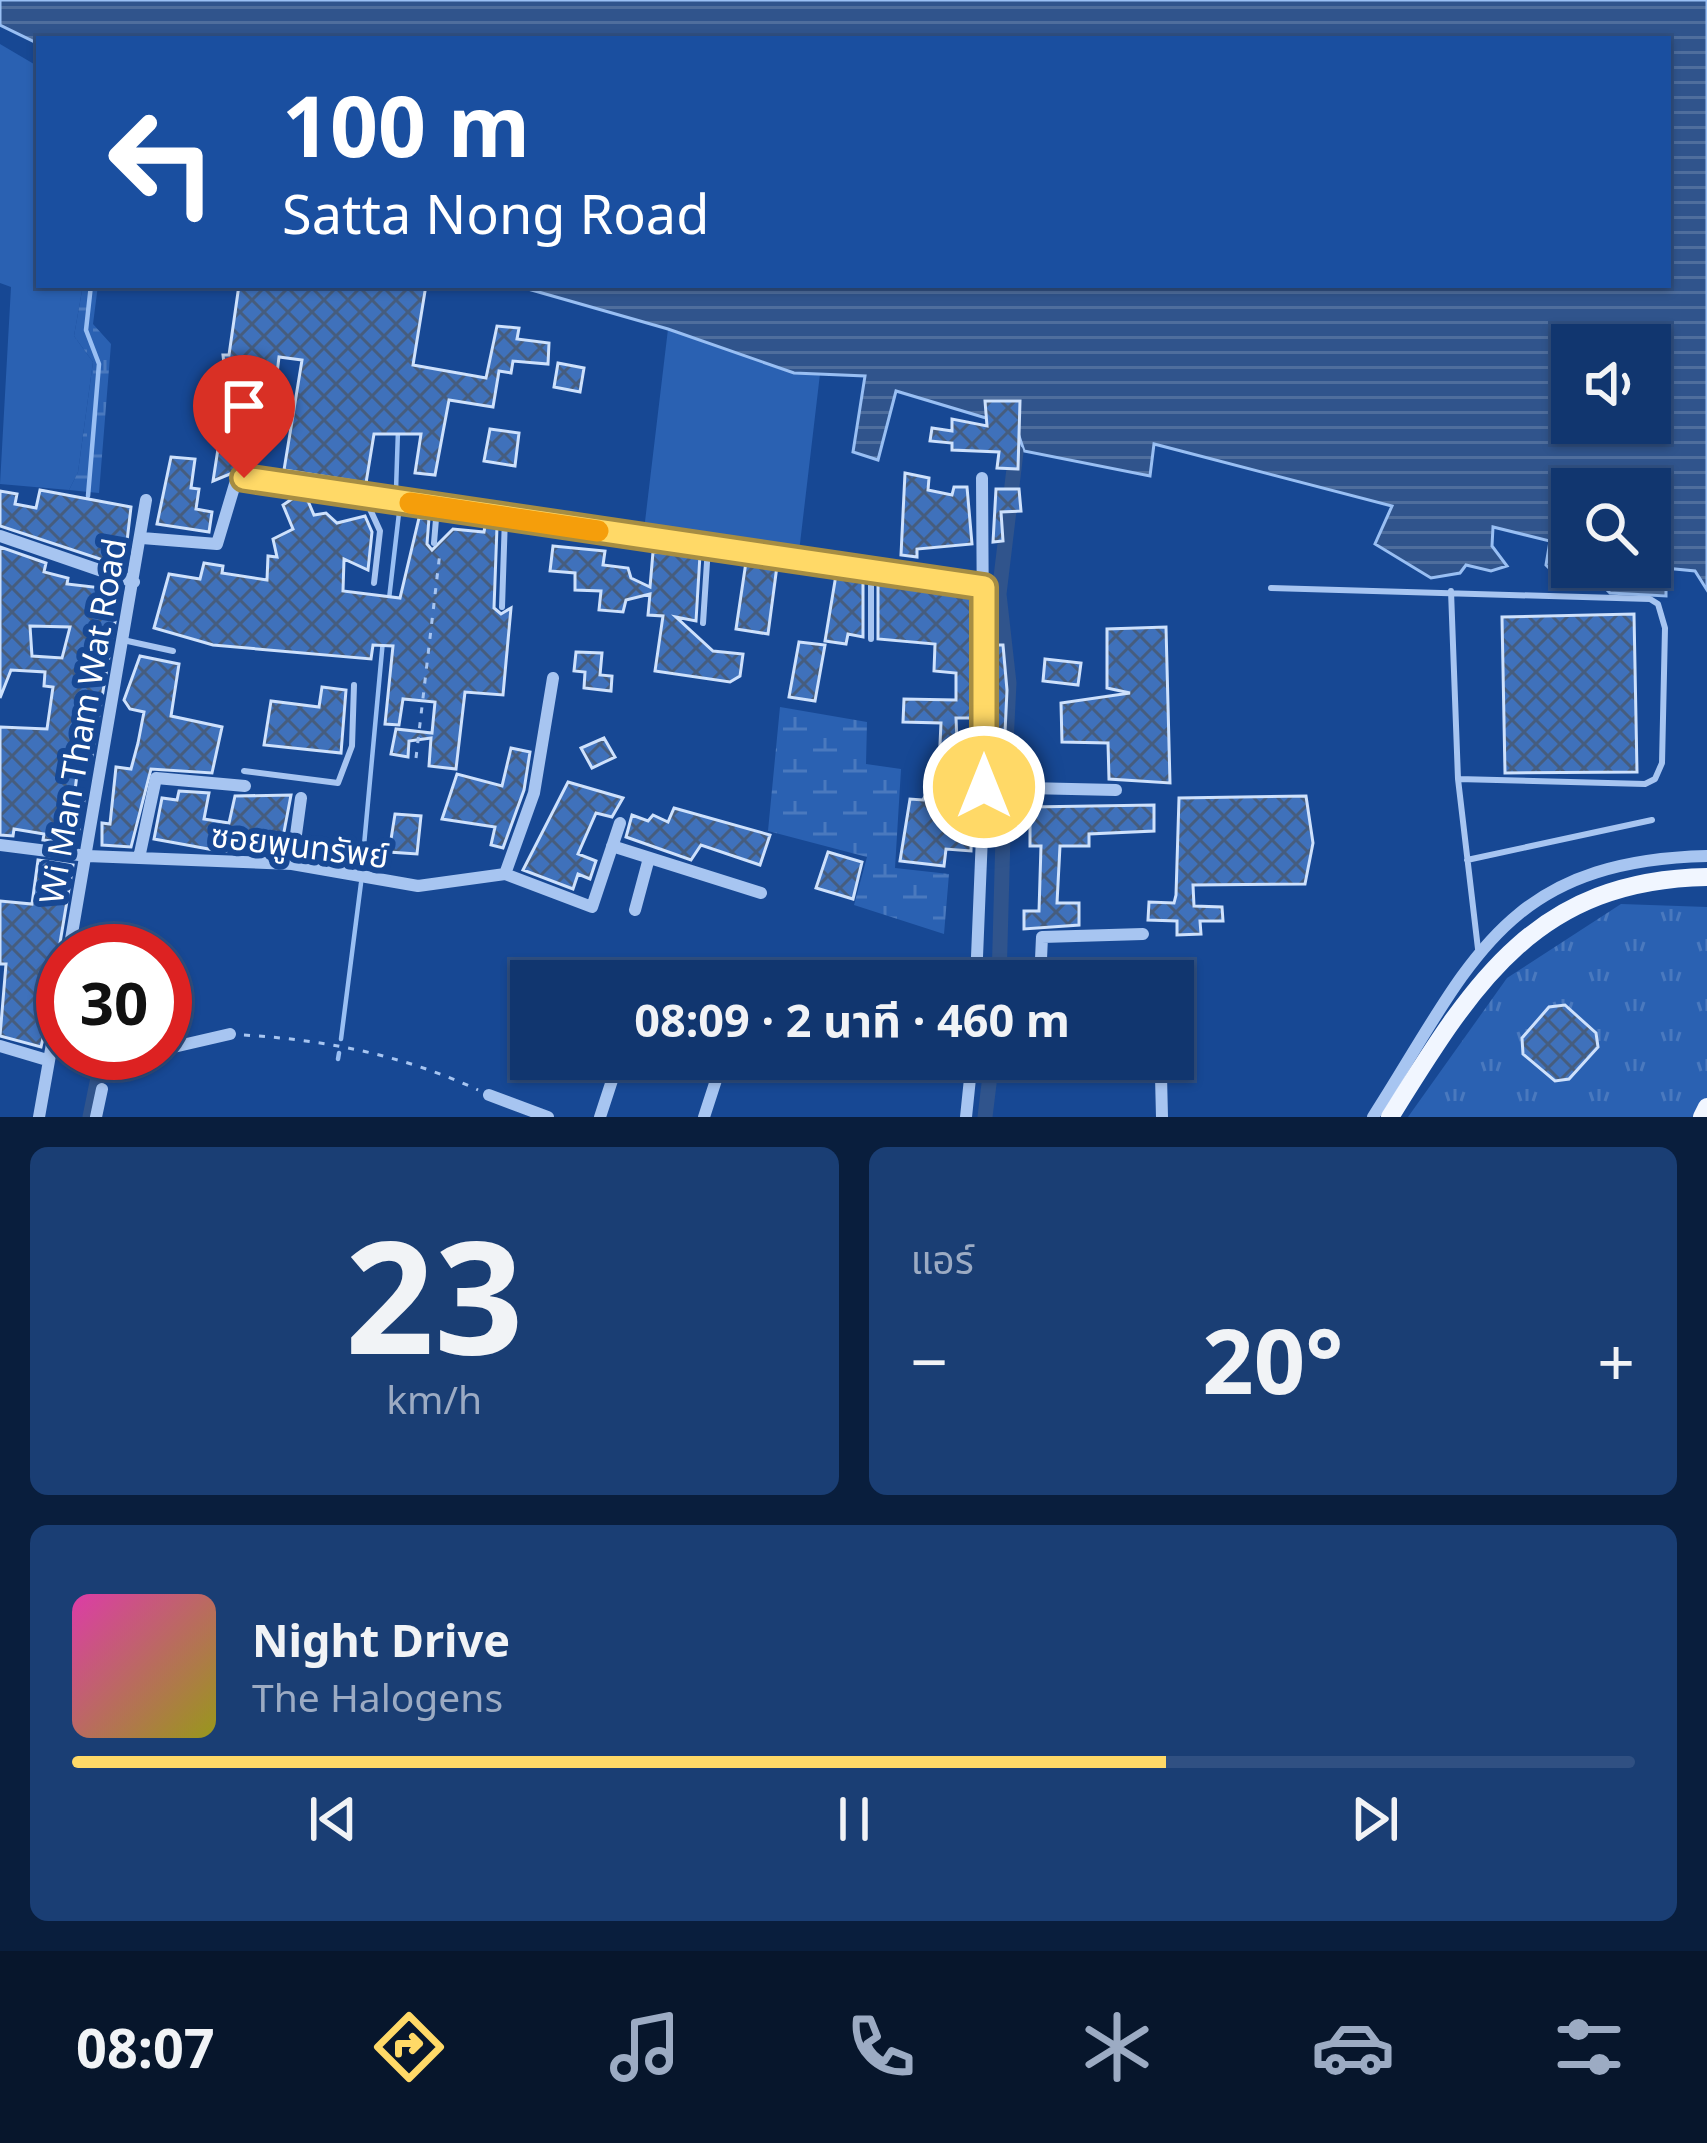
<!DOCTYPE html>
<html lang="th">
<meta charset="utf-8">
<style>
:root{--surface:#11366f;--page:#1a3e74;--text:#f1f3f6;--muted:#9cabc3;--line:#305082;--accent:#ffd967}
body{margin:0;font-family:"Noto Sans","Noto Sans Thai",sans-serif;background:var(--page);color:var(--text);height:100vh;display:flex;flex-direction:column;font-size:45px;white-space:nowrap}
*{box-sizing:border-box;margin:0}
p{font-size:39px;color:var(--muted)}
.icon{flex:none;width:66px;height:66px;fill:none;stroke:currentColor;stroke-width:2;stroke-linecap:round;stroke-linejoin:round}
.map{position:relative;height:1117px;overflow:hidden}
.side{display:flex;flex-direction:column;gap:30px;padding:30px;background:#091e3d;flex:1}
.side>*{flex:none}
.top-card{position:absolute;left:36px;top:36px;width:1635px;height:252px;border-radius:0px;box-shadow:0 3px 9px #0004,0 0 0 3px var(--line);background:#1a4fa0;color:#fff;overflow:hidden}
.fabs{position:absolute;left:1551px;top:324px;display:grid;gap:24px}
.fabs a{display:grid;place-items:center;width:120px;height:120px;border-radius:0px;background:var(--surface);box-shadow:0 3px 9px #0004,0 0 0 3px var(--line);font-size:60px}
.speed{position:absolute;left:36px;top:924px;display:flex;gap:24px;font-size:60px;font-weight:700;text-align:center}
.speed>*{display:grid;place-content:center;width:156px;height:156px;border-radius:50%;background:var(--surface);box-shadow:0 3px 9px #0004,0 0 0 3px var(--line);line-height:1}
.speed .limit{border:18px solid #d22;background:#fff;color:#111}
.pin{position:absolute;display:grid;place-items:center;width:102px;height:102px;color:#fff;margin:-123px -51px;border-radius:50% 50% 50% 0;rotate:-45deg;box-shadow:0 0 12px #0007}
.pin .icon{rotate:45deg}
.me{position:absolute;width:132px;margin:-66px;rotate:0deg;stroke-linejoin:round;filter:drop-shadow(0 0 9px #0008)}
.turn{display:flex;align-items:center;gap:42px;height:252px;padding:0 48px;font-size:54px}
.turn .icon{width:156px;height:156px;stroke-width:2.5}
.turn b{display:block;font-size:84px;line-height:102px}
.big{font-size:90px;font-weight:700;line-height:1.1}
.side .tile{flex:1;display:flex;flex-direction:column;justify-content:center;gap:18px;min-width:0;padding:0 42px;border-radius:18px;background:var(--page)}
.side .dial{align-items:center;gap:0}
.dial b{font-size:156px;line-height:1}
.song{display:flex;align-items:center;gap:36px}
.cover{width:144px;height:144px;border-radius:18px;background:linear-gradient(135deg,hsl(320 70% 55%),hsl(60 70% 35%))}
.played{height:12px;border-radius:6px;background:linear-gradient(90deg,var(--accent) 70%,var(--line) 70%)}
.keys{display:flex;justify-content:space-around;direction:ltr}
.heat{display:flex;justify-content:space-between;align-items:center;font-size:66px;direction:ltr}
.side .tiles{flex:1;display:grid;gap:30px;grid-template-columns:1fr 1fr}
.tile:last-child{grid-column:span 2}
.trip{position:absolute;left:510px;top:960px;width:684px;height:120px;border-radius:0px;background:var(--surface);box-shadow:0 3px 9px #0004,0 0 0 3px var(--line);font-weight:700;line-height:120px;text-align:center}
.menu{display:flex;height:192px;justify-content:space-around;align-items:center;background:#07162c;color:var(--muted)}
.menu .icon{width:84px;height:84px}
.menu .current{color:var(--accent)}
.menu b{font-size:54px;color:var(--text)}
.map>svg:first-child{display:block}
.grass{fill:#2a61b2}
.wetland{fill:url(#wetland-marsh)}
.park{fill:url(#park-tufts)}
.water{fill:url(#water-rules);stroke:#99bff3;stroke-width:3;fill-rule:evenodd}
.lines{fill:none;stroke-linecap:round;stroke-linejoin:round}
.stream{stroke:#99bff3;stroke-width:4.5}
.canal{stroke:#30548c;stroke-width:15}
.building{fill:url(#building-cross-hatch);stroke:#cee1fc;stroke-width:3;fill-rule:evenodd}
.path{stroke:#a7c5f1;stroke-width:3;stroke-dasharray:6 9;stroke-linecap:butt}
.service{stroke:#a7c5f1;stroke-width:6}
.minor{stroke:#a7c5f1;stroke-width:12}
.primary{stroke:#f1f6ff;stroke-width:18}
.route-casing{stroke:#a68d43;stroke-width:30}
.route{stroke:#ffd967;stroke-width:21}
.slow{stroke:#f59e0b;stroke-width:21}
.labels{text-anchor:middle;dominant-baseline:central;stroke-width:12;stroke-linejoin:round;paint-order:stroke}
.street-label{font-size:33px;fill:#fff;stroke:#174894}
</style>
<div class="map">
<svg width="1707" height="1117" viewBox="0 0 1707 1117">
<defs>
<pattern id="wetland-marsh" width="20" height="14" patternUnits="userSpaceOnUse" patternTransform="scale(3)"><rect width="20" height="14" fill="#2a61b2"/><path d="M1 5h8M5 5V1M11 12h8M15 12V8" fill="none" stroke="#4a79be"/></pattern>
<pattern id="park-tufts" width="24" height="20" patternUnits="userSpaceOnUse" patternTransform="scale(3)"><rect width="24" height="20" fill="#2a61b2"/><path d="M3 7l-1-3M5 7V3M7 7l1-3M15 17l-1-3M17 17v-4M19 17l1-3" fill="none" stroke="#4a79be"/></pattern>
<pattern id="water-rules" width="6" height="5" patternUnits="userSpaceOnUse" patternTransform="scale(3)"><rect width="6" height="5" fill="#30548c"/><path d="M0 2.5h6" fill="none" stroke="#4f6e9d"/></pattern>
<pattern id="building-cross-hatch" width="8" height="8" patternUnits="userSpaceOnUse" patternTransform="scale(3)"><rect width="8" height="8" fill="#3f71bb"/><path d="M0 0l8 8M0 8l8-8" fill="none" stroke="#465d7e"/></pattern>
</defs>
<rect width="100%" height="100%" fill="#174894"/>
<path class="grass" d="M0,44L39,67V285H83L74,336L93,362L78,472L69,490L0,484L11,287L0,283Z
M668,329L794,373L820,374L799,552L644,530Z"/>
<path class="wetland" d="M83,285H98L93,324L111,344L99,493L69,490L78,472L93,362L74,336Z
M780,707L867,722L866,764L901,769L895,868L949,874L944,934L854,905L867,857L768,831Z"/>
<path class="park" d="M1621,904L1707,907V1117H1408L1507,978Z"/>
<path class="water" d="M0,0H1707V590L1695,571L1654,567L1653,581L1666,582V596L1610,593L1594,577L1584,585L1559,578L1546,565L1550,541L1493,527L1492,546L1507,566L1491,571L1466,565L1460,573L1431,578L1375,544L1392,506L1154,444L1150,476L1024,451L1016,427L896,391L878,460L853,452L865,376L794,373L668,329L514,285H1668V39H39V44L0,25ZM1572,345H1650V423H1572ZM1572,489H1650V567H1572Z"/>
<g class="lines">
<path class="stream" d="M396,490L398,430
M88,496L99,364L86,330L91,285
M389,599L399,513
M362,867L383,640
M341,1039L361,883
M338,1059L339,1053"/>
<path class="canal" d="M1004,783L1009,683L999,594L1016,452
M999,981L1004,799
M90,1117L103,1053
M985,1117L992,1059"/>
</g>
<path class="building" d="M239,285H426L413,365L486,378L497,326L519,328L517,339L549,343L548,364L513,361L511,373L499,371L493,407L449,400L435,475L415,473L421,434H374L366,483L284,470L302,360L279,357L274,398L259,396L240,470L213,481L227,391L223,355H229Z
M558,363L584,368L580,392L554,387Z
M985,401H1020L1018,469L997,468L999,452L952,450V443L930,441L932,428L952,431V419L987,426Z
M490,429L519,433L515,466L484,461Z
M171,457L195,459L191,488L199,489L196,509L212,512L209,532L157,524Z
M905,473L929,478L928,490L952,495L954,487H967L972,544L917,549V557L901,555Z
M996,489H1019L1021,511L1001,512L1003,541L993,542Z
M40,490L131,507L124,567L0,526V491L17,494L15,504L36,508Z
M295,497L308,501L314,515L326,513L337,523L365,516L372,532L368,570L344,559L343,591L400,598L419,518H429L427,544L432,550L453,529L484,532L485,526L497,527L494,608L501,614L511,608L503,695L465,692L456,769L429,766L431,738L409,741L408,757L391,754L396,729L432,733L435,702L403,699L399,725L385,724L393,646L373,645L371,659L213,645L154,628L169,574L200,579L204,563L223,566L222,573L267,580L268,556L277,557L273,539L293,529L283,505Z
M553,546L605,551L603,565L628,568L631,578L650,587L653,552L700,555L696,621L676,617L713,651L743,654L740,676L730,682L655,671L663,616L648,615L650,594L626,600L623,612L599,610L601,591L575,590V573L550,571Z
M0,547L46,563L44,572L68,578L67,584L102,588L98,614L116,616L91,761L79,758L74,799L84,800L79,831L53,829L52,841L43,840L44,834L14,829L13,836L0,835V727L47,729L53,687L44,686L45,672L11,670L0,698ZM30,626L70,627L62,658L32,656Z
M746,562L777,566L768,634L736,629Z
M836,575L863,579V637L848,634L846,644L825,641Z
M878,582L972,596L973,718H956L957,742H973V789L953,786L950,815L972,816L971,851L946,849L944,866L900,861L910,799L923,800L930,786L938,787L941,723L903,722L904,699L956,700V673L934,671L935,644L878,639Z
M1634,614L1637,772L1505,773L1502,617Z
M1166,627L1170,783L1109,779L1108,743L1062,742L1061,703L1130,693L1107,688V629Z
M799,642L825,645L815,701L789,697Z
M994,645H1003L1007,690L1003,775H994Z
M576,652L602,653L600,675L612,676L611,691L584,688L585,672L574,671Z
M140,656L179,664L171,716L222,727L212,773L151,769L131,847L102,845V823L110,824L116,767L131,769L138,743L144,712L130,709L124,700Z
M1045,659L1081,663L1078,685L1043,681Z
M322,687L346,690L341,753L264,745L271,701L319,707Z
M604,738L615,757L592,768L581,748Z
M511,748L530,752L524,790L503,848L491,845L495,827L442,819L457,774L502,786Z
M568,782L623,798L612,817L596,813L578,854L596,861L590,879L578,874L573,889L523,870Z
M179,791L209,793L204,819L229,823L235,796L291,795L280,853L227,846L226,851L214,850L154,839L162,798L177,800Z
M1306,796L1313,843L1305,884L1193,885L1194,906L1222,907L1223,921H1200L1201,934L1177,935V921L1148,920L1149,902L1174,903L1176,895L1179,798Z
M1154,805V831L1089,834V846H1060L1057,903H1079V925L1024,929V911H1039L1041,846H1030V807Z
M674,808L770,835L760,865L701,845L691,860L626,837L632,815L648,821L653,815L668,822Z
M395,814L421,816L417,854L389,852Z
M828,852L862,862L853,899L816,888Z
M38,860L73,865L59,949L62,958L41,1047L0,1036L6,964H0V901L32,904Z
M1565,1005L1596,1033L1598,1047L1569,1079L1555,1081L1523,1054L1522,1038L1549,1007Z"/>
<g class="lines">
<path class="path" d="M416,758L440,552
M244,1035C326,1040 403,1055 478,1090"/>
<path class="service" d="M364,496L380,531L374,583
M434,543L437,507
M871,570V639
M1271,588L1650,599L1658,604L1665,628L1662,763L1655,779L1645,784L1458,779
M1451,591L1458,779L1478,949
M502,607L505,517
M703,623L708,547
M123,640L173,651
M244,771L338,783L352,746L354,685
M1467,860L1652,820"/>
<path class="minor" d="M0,536L134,582
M142,538L217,544L235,484L251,476L984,587
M984,787L1116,790
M0,845L87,856L292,864L418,886L505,874L592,907L620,823
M612,846L761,893
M139,858L156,778L245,786
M292,864L301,798
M505,874L534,793L553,678
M635,910L649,858
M69,951L146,500
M976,981L984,787L982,478
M1040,981L1042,937L1143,934
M0,1046L47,1060
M165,1049L230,1034
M1043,1059V1074
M1161,1076L1162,1117
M489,1095L548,1117
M39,1117L63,982
M96,1117L102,1089
M600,1117L619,1059
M704,1117L717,1077
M966,1117L972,1059
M1373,1117C1471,964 1502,861 1707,856"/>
<path class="primary" d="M1390,1117C1473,984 1535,880 1707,877
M1702,1117L1707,1107"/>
</g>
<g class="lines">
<g class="route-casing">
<path id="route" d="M244,478L984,587V787"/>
</g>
<use href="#route" class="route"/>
<path class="slow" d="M410,503L598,531"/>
</g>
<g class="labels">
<g class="street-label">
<text transform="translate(82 721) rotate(-80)">Wi Man Tham Wat Road</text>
<text transform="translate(300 845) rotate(7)">ซอยพูนทรัพย์</text>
</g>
</g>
</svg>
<div class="fabs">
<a><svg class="icon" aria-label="sound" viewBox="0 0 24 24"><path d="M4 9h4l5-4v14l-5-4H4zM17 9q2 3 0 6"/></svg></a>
<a><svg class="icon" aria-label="search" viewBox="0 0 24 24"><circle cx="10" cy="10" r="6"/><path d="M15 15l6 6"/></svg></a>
</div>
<div class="speed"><div class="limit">30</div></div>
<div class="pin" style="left:244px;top:478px;background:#d93025"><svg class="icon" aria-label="arrive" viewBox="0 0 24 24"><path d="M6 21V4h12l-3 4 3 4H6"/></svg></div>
<svg class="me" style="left:984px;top:787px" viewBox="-20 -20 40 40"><circle r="17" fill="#ffd967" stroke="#fff" stroke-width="3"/><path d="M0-11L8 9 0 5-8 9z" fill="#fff"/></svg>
<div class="trip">08:09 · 2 นาที · 460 m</div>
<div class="top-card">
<div class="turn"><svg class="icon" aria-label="left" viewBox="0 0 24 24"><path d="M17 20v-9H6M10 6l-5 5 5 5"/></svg><div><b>100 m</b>Satta Nong Road</div></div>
</div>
</div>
<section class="side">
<div class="tiles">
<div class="tile dial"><b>23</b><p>km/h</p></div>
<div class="tile"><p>แอร์</p>
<div class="heat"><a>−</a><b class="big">20°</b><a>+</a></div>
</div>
<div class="tile">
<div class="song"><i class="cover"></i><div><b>Night Drive</b><p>The Halogens</p></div></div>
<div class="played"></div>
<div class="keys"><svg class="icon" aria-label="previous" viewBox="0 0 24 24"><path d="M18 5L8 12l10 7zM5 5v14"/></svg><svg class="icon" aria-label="pause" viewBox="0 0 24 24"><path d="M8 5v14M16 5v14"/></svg><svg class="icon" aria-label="next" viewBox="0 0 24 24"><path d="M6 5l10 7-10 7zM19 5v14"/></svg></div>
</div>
</div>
</section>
<nav class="menu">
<b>08:07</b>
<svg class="icon current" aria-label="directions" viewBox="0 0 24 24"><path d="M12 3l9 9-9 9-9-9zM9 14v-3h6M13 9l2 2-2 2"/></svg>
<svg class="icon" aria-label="music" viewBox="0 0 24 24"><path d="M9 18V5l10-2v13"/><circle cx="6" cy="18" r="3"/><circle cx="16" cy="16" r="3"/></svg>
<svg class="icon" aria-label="phone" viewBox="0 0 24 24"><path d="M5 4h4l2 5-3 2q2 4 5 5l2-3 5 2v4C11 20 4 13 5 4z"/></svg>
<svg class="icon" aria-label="climate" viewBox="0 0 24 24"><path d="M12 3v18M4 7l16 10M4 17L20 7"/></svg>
<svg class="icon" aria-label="car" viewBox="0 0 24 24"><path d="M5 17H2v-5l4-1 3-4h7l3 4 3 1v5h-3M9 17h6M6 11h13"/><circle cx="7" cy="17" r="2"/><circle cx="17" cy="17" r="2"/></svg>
<svg class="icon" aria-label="filters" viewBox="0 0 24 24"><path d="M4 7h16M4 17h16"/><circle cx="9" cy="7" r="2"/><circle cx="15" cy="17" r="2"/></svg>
</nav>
